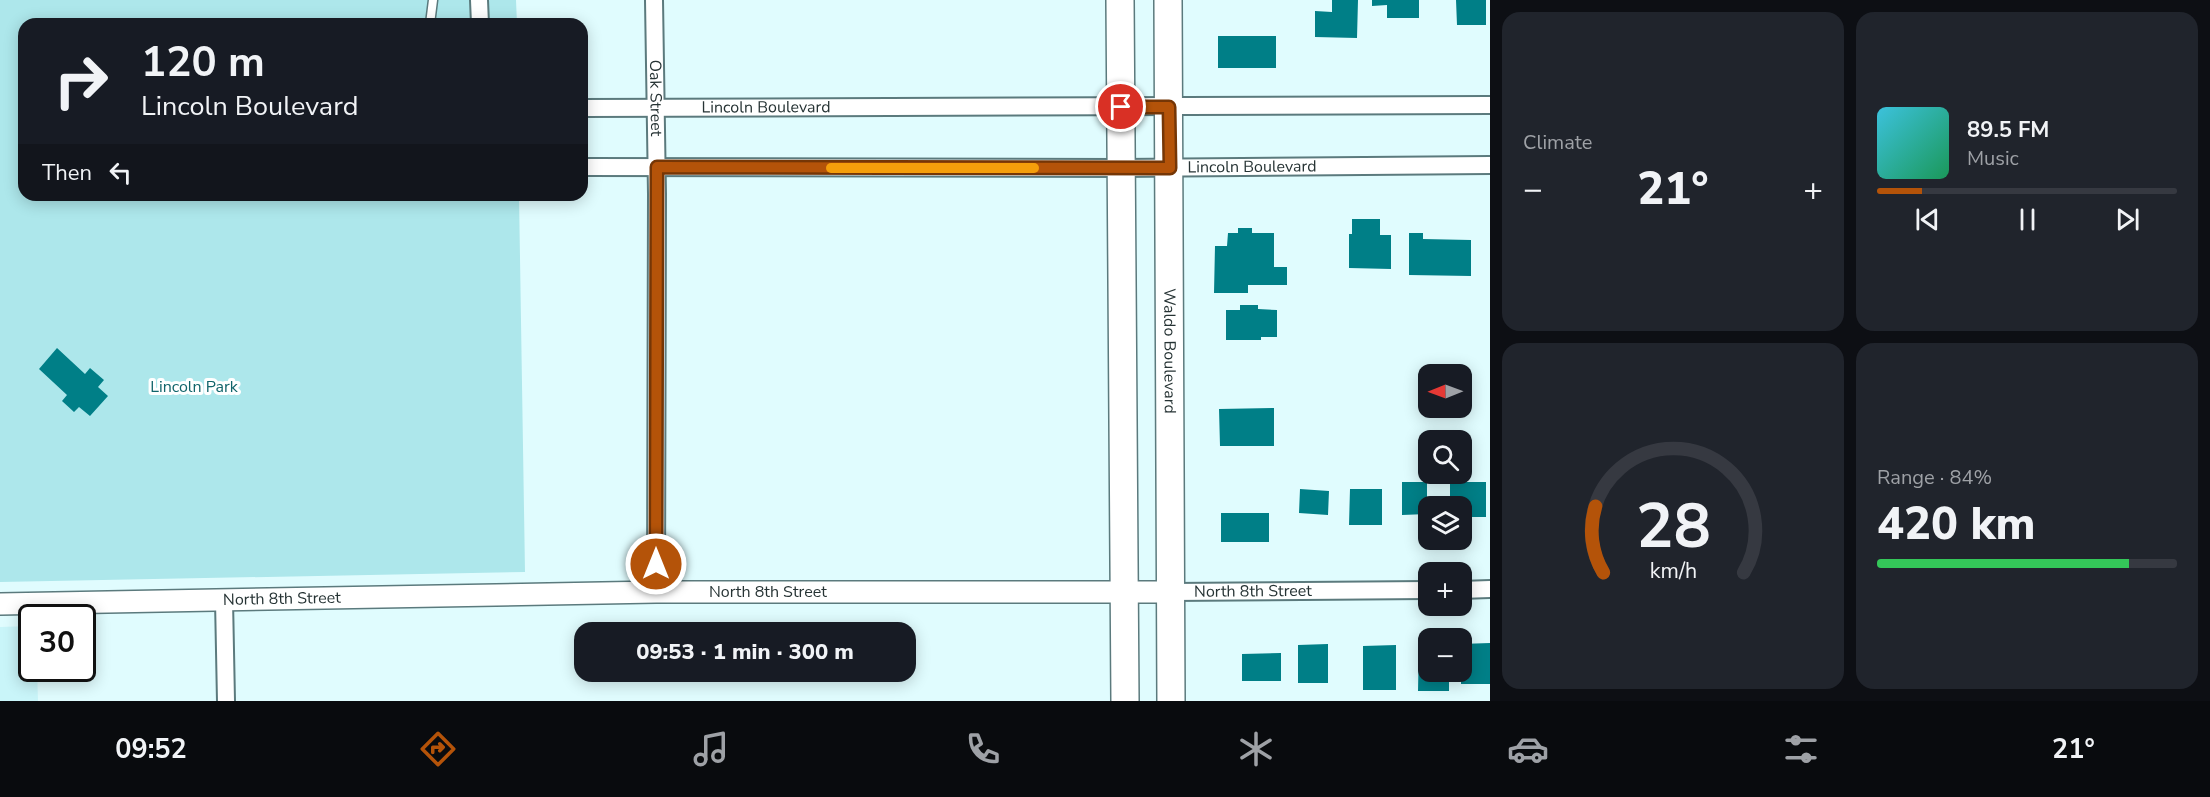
<!DOCTYPE html>
<meta charset="utf-8">
<style>
:root{--surface:#171b24;--page:#20242c;--text:#f1f3f6;--muted:#9ea1a6;--line:#363941;--accent:#b45309}
body{margin:0;font-family:"Nunito Sans",sans-serif;background:var(--page);color:var(--text);height:100vh;display:flex;flex-direction:column;font-size:22px;white-space:nowrap}
*{box-sizing:border-box;margin:0}
p{font-size:20px;color:var(--muted)}
.icon{flex:none;width:33px;height:33px;fill:none;stroke:currentColor;stroke-width:2;stroke-linecap:round;stroke-linejoin:round}
.map{position:relative;flex:1;overflow:hidden}
.sheet{display:flex;flex-direction:column;gap:12px;padding:12px;background:#0d0f14;width:720px}
.sheet>*{flex:none}
.guide{position:absolute;left:18px;top:18px;width:570px;height:183px;border-radius:18px;box-shadow:0 3px 15px #0003;background:#171b24;color:var(--text);overflow:hidden}
.needle{width:39px;rotate:269deg}
.buttons{position:absolute;left:1418px;top:364px;display:grid;gap:12px}
.buttons a{display:grid;place-items:center;width:54px;height:54px;border-radius:12px;background:var(--surface);box-shadow:0 3px 15px #0003;font-size:30px}
.speed{position:absolute;left:18px;top:604px;display:flex;gap:12px;font-size:30px;font-weight:700;text-align:center}
.speed>*{display:grid;place-content:center;width:78px;height:78px;border-radius:50%;background:var(--surface);box-shadow:0 3px 15px #0003;line-height:1}
.speed .limit{border:3px solid #111;border-radius:9px;background:#fff;color:#111}
.pin{position:absolute;display:grid;place-items:center;width:51px;height:51px;color:#fff;margin:-26px;border:3px solid #fff;border-radius:50%;box-shadow:0 2px 6px #0007}
.me{position:absolute;width:66px;margin:-33px;rotate:0deg;stroke-linejoin:round;filter:drop-shadow(0 0 4px #0008)}
.turn{display:flex;align-items:center;gap:21px;height:126px;padding:0 24px;font-size:27px}
.turn .icon{width:78px;height:78px;stroke-width:2.5}
.turn b{display:block;font-size:42px;line-height:51px}
.then{display:flex;align-items:center;height:57px;padding:0 24px;background:#0003;gap:12px;font-size:22px}
.big{font-size:45px;font-weight:800;line-height:1.1}
.sheet .tile{flex:1;display:flex;flex-direction:column;justify-content:center;gap:9px;min-width:0;padding:0 21px;border-radius:18px;background:var(--page)}
.sheet .dial{align-items:center;gap:0}
.dial svg{height:156px;overflow:visible;fill:none;stroke:var(--line);stroke-width:7;stroke-linecap:round;text-anchor:middle}
.dial text{fill:var(--text);stroke:none}
.song{display:flex;align-items:center;gap:18px}
.cover{width:72px;height:72px;border-radius:9px;background:linear-gradient(135deg,hsl(190 70% 55%),hsl(150 70% 35%))}
.played{height:6px;border-radius:3px;background:linear-gradient(90deg,var(--accent) 15%,var(--line) 15%)}
.keys{display:flex;justify-content:space-around;direction:ltr}
.heat{display:flex;justify-content:space-between;align-items:center;font-size:33px;direction:ltr}
.charge{height:9px;border-radius:4px;background:linear-gradient(90deg,#34c759 84%,var(--line) 0)}
.sheet .tiles{flex:1;display:grid;gap:12px;grid-template-columns:repeat(2,1fr)}
.trip{position:absolute;left:574px;top:622px;width:342px;height:60px;border-radius:18px;background:var(--surface);box-shadow:0 3px 15px #0003;font-weight:800;line-height:60px;text-align:center}
.tab-bar{display:flex;height:96px;justify-content:space-around;align-items:center;background:#090b0e;color:var(--muted)}
.tab-bar .icon{width:42px;height:42px}
.tab-bar .active{color:var(--accent)}
.tab-bar b{font-size:27px;color:var(--text)}
main{display:flex;flex:1;min-height:0}
.map>svg:first-child{display:block}
.built{fill:#c9f5f9}
.green{fill:#ade7eb}
.building{fill:#007f87}
.lines{fill:none;stroke-linecap:round;stroke-linejoin:round}
.service-casing{stroke:#5b7a7d;stroke-width:11}
.minor-casing{stroke:#5b7a7d;stroke-width:20}
.tertiary-casing{stroke:#5b7a7d;stroke-width:24}
.primary-casing{stroke:#5b7a7d;stroke-width:30}
.service{stroke:#fff;stroke-width:8}
.minor{stroke:#fff;stroke-width:16}
.tertiary{stroke:#fff;stroke-width:21}
.primary{stroke:#fff;stroke-width:27}
.route-casing{stroke:#753606;stroke-width:15}
.route{stroke:#b45309;stroke-width:10}
.slow{stroke:#f59e0b;stroke-width:10}
.labels{text-anchor:middle;dominant-baseline:central;stroke-width:6;stroke-linejoin:round;paint-order:stroke}
.street-label{font-size:16px;fill:#263334;stroke:#fff}
.park-label{font-size:16px;fill:#10646a;stroke:#fff}
</style>
<main>
<div class="map">
<svg width="1490" height="701" viewBox="0 0 1490 701">
<rect width="100%" height="100%" fill="#e0fcfe"/>
<path class="built" d="M31,626L32,669H37L38,701H0V627Z"/>
<path class="green" d="M0,0H516L517,24H24V195H519L525,572L0,582Z"/>
<path class="building" d="M1332,0H1358L1357,38L1315,37V11L1332,12Z
M1372,0H1419V18H1387V5L1372,6Z
M1456,0H1486V25H1457Z
M1218,36H1276V68H1218Z
M1352,219H1380V235H1391V269L1349,268V234H1352Z
M1238,228H1252V233H1274V267H1287V285H1248V293H1214L1215,246H1227L1228,233H1238Z
M1409,233H1423V239L1471,240V276L1409,275Z
M1240,305H1258V309L1277,310V337H1261V340H1226V310H1240Z
M57,348L85,374L90,368L104,380L98,387L108,396L90,416L79,407L74,412L62,401L67,395L39,369Z
M1274,408V446H1220L1219,409Z
M1402,482H1427V514L1402,515Z
M1450,482H1486V517H1461V507H1450Z
M1300,489L1329,491L1328,515L1299,513Z
M1350,489H1382V525H1349Z
M1221,513H1269V542H1221Z
M1419,640H1428V672H1449V691H1418Z
M1490,643V684H1461V644Z
M1328,644V683H1298V645Z
M1396,645V690H1363V646Z
M1281,653V681H1242V654Z"/>
<g class="lines">
<g class="service-casing">
<path id="service" d="M430,24L433,0"/>
</g>
<g class="minor-casing">
<g id="minor">
<path d="M479,0L480,24"/>
<path id="s1" d="M654,0L657,194L656,592"/>
<path id="s2" d="M582,108L1490,105"/>
<path id="s3" d="M582,167L1121,168L1490,165"/>
<path d="M1461,590L1490,589"/>
<path id="s4" d="M1171,592L1428,590"/>
<path d="M224,600L226,701"/>
</g>
</g>
<g class="tertiary-casing">
<g id="tertiary">
<path id="s5" d="M0,604L656,592H1171"/>
</g>
</g>
<g class="primary-casing">
<g id="primary">
<path d="M1120,0L1125,701"/>
<path id="s6" d="M1168,0L1171,701"/>
</g>
</g>
<use href="#service" class="service"/>
<use href="#minor" class="minor"/>
<use href="#tertiary" class="tertiary"/>
<use href="#primary" class="primary"/>
</g>
<g class="lines">
<g class="route-casing">
<path id="route" d="M656,564L657,167L1170,168L1169,107H1121"/>
</g>
<use href="#route" class="route"/>
<path class="slow" d="M831,168H1034"/>
</g>
<g class="labels">
<g class="street-label">
<text stroke="none"><textPath href="#s1" startOffset="98">Oak Street</textPath></text>
<text stroke="none"><textPath href="#s2" startOffset="184">Lincoln Boulevard</textPath></text>
<text stroke="none"><textPath href="#s3" startOffset="670">Lincoln Boulevard</textPath></text>
<text stroke="none"><textPath href="#s6" startOffset="351">Waldo Boulevard</textPath></text>
<text stroke="none"><textPath href="#s4" startOffset="82">North 8th Street</textPath></text>
<text stroke="none"><textPath href="#s5" startOffset="768">North 8th Street</textPath></text>
<text stroke="none"><textPath href="#s5" startOffset="282">North 8th Street</textPath></text>
</g>
<g class="park-label">
<text x="194" y="387">Lincoln Park</text>
</g>
</g>
</svg>
<div class="buttons">
<a><svg class="needle" viewBox="-14 -14 28 28"><path d="M0-13l5 13h-10z" fill="#e53935"/><path d="M0 13l5-13h-10z" fill="#9ea1a6"/></svg></a>
<a><svg class="icon" aria-label="search" viewBox="0 0 24 24"><circle cx="10" cy="10" r="6"/><path d="M15 15l6 6"/></svg></a>
<a><svg class="icon" aria-label="layers" viewBox="0 0 24 24"><path d="M12 4l9 5-9 5-9-5zM3 14l9 5 9-5"/></svg></a>
<a>+</a>
<a>−</a>
</div>
<div class="speed"><div class="limit">30</div></div>
<div class="pin" style="left:1121px;top:107px;background:#d93025"><svg class="icon" aria-label="arrive" viewBox="0 0 24 24"><path d="M6 21V4h12l-3 4 3 4H6"/></svg></div>
<svg class="me" style="left:656px;top:564px" viewBox="-20 -20 40 40"><circle r="17" fill="#b45309" stroke="#fff" stroke-width="3"/><path d="M0-11L8 9 0 5-8 9z" fill="#fff"/></svg>
<div class="trip">09:53 · 1 min · 300 m</div>
<div class="guide">
<div class="turn"><svg class="icon" aria-label="right" viewBox="0 0 24 24"><path d="M7 20v-9h11M14 6l5 5-5 5"/></svg><div><b>120 m</b>Lincoln Boulevard</div></div>
<div class="then">Then<svg class="icon" aria-label="left" viewBox="0 0 24 24"><path d="M17 20v-9H6M10 6l-5 5 5 5"/></svg></div>
</div>
</div>
<section class="sheet">
<div class="tiles">
<div class="tile"><p>Climate</p>
<div class="heat"><a>−</a><b class="big">21°</b><a>+</a></div>
</div>
<div class="tile">
<div class="song"><i class="cover"></i><div><b>89.5 FM</b><p>Music</p></div></div>
<div class="played"></div>
<div class="keys"><svg class="icon" aria-label="previous" viewBox="0 0 24 24"><path d="M18 5L8 12l10 7zM5 5v14"/></svg><svg class="icon" aria-label="pause" viewBox="0 0 24 24"><path d="M8 5v14M16 5v14"/></svg><svg class="icon" aria-label="next" viewBox="0 0 24 24"><path d="M6 5l10 7-10 7zM19 5v14"/></svg></div>
</div>
<div class="tile dial"><svg viewBox="0 0 100 80">
<path d="M14 69A42 42 0 1 1 86 69"/>
<path d="M14 69A42 42 0 0 1 10 35" stroke="#b45309"/>
<text x="50" y="56" font-size="32" font-weight="700">28</text>
<text x="50" y="72" font-size="11">km/h</text>
</svg></div>
<div class="tile"><p>Range · 84%</p><b class="big">420 km</b><div class="charge"></div></div>
</div>
</section>
</main>
<nav class="tab-bar">
<b>09:52</b>
<svg class="icon active" aria-label="directions" viewBox="0 0 24 24"><path d="M12 3l9 9-9 9-9-9zM9 14v-3h6M13 9l2 2-2 2"/></svg>
<svg class="icon" aria-label="music" viewBox="0 0 24 24"><path d="M9 18V5l10-2v13"/><circle cx="6" cy="18" r="3"/><circle cx="16" cy="16" r="3"/></svg>
<svg class="icon" aria-label="phone" viewBox="0 0 24 24"><path d="M5 4h4l2 5-3 2q2 4 5 5l2-3 5 2v4C11 20 4 13 5 4z"/></svg>
<svg class="icon" aria-label="climate" viewBox="0 0 24 24"><path d="M12 3v18M4 7l16 10M4 17L20 7"/></svg>
<svg class="icon" aria-label="car" viewBox="0 0 24 24"><path d="M5 17H2v-5l4-1 3-4h7l3 4 3 1v5h-3M9 17h6M6 11h13"/><circle cx="7" cy="17" r="2"/><circle cx="17" cy="17" r="2"/></svg>
<svg class="icon" aria-label="filters" viewBox="0 0 24 24"><path d="M4 7h16M4 17h16"/><circle cx="9" cy="7" r="2"/><circle cx="15" cy="17" r="2"/></svg>
<b>21°</b>
</nav>
